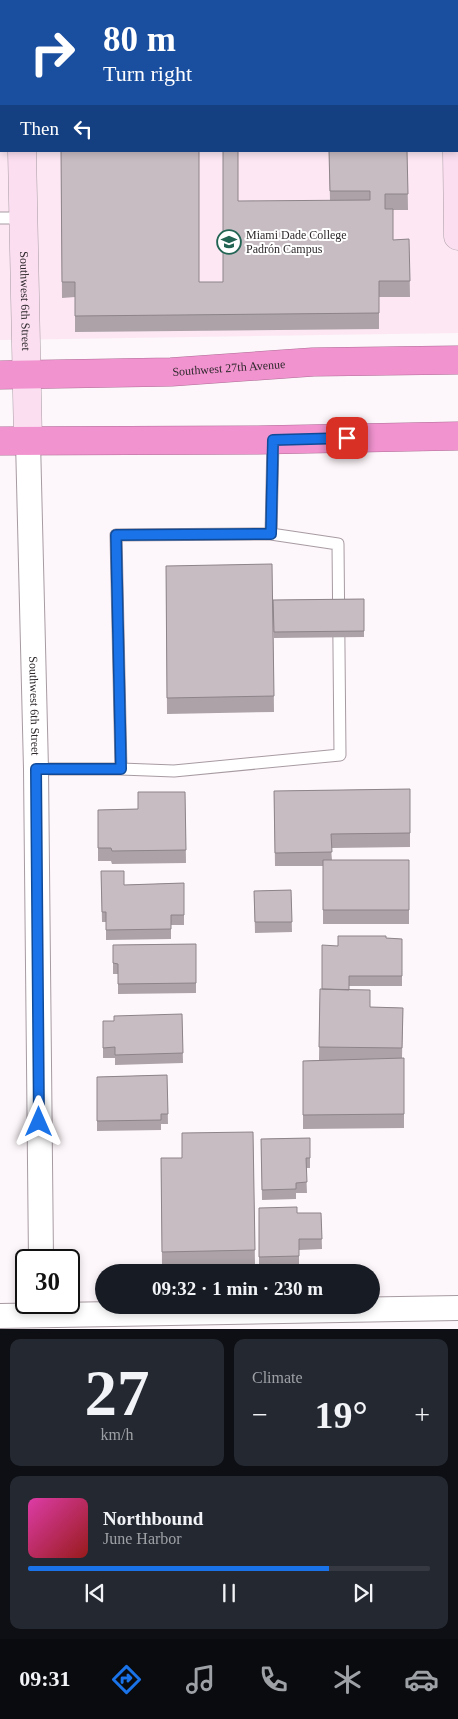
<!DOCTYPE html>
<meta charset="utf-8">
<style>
:root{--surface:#171b24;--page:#242831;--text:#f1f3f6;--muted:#9ea1a6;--line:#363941;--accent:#1a73e8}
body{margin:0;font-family:"Times New Roman",serif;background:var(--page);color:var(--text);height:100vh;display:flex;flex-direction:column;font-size:19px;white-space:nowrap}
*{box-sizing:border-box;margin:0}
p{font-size:16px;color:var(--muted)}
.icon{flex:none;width:28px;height:28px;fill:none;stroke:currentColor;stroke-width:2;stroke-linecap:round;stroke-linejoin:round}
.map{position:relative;height:1329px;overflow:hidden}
.side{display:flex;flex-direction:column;gap:10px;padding:10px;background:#0d0f14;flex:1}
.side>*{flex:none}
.banner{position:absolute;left:0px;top:0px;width:459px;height:152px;box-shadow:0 2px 8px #0003;background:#1a4fa0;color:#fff;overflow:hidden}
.speed{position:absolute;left:15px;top:1249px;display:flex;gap:10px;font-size:25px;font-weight:700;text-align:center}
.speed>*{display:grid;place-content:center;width:65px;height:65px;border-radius:50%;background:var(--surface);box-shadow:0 2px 8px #0003;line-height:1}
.speed .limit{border:2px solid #111;border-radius:8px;background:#fff;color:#111}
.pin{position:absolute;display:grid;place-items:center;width:42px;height:42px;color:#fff;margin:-21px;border-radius:10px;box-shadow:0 2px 8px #0006}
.me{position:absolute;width:55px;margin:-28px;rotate:0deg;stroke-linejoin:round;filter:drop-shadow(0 0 4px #0008)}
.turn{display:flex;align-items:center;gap:18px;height:105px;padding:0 20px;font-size:22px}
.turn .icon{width:65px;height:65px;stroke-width:2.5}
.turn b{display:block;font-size:35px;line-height:42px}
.then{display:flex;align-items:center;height:48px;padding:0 20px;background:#0003;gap:10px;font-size:19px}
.big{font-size:38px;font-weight:700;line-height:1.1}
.side .card{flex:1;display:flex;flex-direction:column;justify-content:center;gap:8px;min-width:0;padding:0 18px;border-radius:10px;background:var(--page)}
.side .dial{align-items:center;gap:0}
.dial b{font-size:65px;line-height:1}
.song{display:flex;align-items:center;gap:15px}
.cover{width:60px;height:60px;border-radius:8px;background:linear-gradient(135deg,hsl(320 70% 55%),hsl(0 70% 35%))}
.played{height:5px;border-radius:2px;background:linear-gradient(90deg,var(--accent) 75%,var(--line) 75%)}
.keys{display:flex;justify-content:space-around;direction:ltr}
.heat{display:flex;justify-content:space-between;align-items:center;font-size:28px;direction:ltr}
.side .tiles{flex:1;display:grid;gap:10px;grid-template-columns:1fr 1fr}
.card:last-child{grid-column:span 2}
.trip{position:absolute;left:95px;top:1264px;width:285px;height:50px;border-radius:25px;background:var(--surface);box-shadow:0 2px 8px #0003;font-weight:700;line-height:50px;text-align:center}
.tab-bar{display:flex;height:80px;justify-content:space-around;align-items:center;background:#090b0e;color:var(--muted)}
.tab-bar .icon{width:35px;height:35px}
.tab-bar .on{color:var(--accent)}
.tab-bar b{font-size:22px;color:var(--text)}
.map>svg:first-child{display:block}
.built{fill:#fce7f3;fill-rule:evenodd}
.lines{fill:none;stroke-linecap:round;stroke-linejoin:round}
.lane-casing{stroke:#a79ba2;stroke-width:13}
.street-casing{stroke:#a79ba2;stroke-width:26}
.secondary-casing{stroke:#a79ba2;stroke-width:29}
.highway-casing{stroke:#ad6e96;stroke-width:29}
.lane{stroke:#fff;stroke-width:11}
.street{stroke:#fff;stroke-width:24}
.secondary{stroke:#fbdff1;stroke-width:28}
.highway{stroke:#f193cf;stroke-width:28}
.wall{fill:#aca2a8}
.building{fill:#c8bcc3;stroke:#8c8488}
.route-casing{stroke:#114b97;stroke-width:12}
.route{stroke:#1a73e8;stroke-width:9}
.labels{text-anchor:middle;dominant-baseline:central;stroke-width:4;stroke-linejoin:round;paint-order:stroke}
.poi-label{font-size:12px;fill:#2e292c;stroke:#fff;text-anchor:start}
.street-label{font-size:12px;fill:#2e292c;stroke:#fff}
</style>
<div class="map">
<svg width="458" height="1329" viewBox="0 0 458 1329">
<rect width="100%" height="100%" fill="#fdf6fa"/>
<path class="built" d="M0,0H458V333L0,340ZM1,1H458V151H1Z"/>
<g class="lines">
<g class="lane-casing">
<path id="lane" d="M0,218H22
M36,769H121L116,535L271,534L273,440
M121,769L174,771L340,755L338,544L271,534"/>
</g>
<g class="street-casing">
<g id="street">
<path id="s1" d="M28,441L36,769L41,1260"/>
<path d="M0,1316L458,1308"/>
</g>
</g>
<g class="secondary-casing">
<g id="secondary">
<path d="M20,0V1"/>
<path d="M455,0V1"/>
<path id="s2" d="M22,151L28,441"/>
<path d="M457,151L458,236"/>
</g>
</g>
<g class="highway-casing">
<g id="highway">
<path id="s3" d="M0,375L171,372L313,362L458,360"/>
<path d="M0,441L258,440L458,436"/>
</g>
</g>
<use href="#lane" class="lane"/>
<use href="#street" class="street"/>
<use href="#secondary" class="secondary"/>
<use href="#highway" class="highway"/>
</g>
<path class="wall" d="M57,0H409V1H57Z
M61,151L199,282H223L238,201H330L329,151H407L408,210H393V240L409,239L410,297H379V329L75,332V297L62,298Z
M166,566L273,600L364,599V637L274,638L273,616L274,712L167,714Z
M410,789V847L331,848L332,860H409V924H323V866H275L274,791Z
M185,792L186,863L112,864L111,861H98V810L138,809Z
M101,871L124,885L184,883V925H171V939L106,940V922H102Z
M291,890L292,932L255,933L254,891Z
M386,938L402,939V986H349V990L370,1007L403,1008L402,1058H404V1128L303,1129V1061L319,1060L320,989H322Z
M196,944V993L118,994V974H113V945Z
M182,1014L183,1063L115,1065V1058H103V1021H114Z
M167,1075L168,1124H161V1130L97,1131V1077Z
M253,1132L255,1264L162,1265L161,1158H182Z
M310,1138V1168H306L307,1193H296V1199L262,1200L261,1139Z
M259,1208L297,1213H321L322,1249L299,1250V1267H259Z"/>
<path class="building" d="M83,0H381V1H83Z
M61,151H199V282H223V151H238V201L370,200V191H330L329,151H407L408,194H385V209H393V240L409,239L410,281H379V313L75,316V282H62Z
M272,564L274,696L167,698L166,566Z
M364,599V631L274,632L273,600Z
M410,789V833L331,834L332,852L275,853L274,791Z
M138,792H185L186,850L112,851L111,848H98V810L138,809Z
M323,860H409V910H323Z
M101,871H124V885L184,883V915H171V929L106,930V912H102Z
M291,890L292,922H255L254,891Z
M338,936H386V938L402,939V976H349V990L322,989V945L338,946Z
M196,944V983L118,984V964L113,963V945Z
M320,989L370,990V1007L403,1008L402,1048L319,1047Z
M182,1014L183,1053L115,1055V1047L103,1048V1021H114V1016Z
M404,1058V1114L303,1115V1061Z
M167,1075L168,1114H161V1120L97,1121V1077Z
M253,1132L255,1250L162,1252L161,1158H182V1133Z
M310,1138V1158H306L307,1182L296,1183V1189L262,1190L261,1139Z
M297,1207V1213H321L322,1239H299V1256L259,1257V1208Z"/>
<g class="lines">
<g class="route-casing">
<path id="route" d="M39,1122L36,769H121L116,535L271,534L273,440L347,438"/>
</g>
<use href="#route" class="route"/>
</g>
<defs>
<g id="university-ring" transform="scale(1.25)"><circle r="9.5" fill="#fff" stroke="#226554" stroke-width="1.5"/><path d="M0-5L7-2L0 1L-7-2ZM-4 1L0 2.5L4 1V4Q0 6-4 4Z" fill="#226554"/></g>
</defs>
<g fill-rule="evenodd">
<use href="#university-ring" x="229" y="242"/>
</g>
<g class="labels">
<g class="poi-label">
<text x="246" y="235">Miami Dade College<tspan x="246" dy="14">Padrón Campus</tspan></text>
</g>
<g class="street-label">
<text stroke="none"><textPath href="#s2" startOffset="150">Southwest 6th Street</textPath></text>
<text stroke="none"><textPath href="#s3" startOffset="229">Southwest 27th Avenue</textPath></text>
<text stroke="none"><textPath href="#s1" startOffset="265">Southwest 6th Street</textPath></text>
</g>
</g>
</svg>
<div class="speed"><div class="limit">30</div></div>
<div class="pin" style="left:347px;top:438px;background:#d93025"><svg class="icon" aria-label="arrive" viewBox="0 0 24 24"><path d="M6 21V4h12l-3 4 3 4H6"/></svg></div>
<svg class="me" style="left:39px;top:1122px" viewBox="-20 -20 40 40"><path d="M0-17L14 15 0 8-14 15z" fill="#1a73e8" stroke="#fff" stroke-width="4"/></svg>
<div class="trip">09:32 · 1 min · 230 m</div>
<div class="banner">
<div class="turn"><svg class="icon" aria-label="right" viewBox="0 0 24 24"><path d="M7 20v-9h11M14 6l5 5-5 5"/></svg><div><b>80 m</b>Turn right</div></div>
<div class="then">Then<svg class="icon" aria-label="left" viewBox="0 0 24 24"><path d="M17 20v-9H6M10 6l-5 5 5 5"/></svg></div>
</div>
</div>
<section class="side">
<div class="tiles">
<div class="card dial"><b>27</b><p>km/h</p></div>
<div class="card"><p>Climate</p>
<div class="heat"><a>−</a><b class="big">19°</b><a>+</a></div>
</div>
<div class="card">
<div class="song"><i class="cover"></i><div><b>Northbound</b><p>June Harbor</p></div></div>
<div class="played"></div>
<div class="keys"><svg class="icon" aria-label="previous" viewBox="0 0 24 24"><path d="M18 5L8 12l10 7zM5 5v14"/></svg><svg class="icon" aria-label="pause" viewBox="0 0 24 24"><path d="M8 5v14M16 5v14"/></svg><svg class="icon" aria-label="next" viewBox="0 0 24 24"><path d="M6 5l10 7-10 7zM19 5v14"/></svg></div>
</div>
</div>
</section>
<nav class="tab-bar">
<b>09:31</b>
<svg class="icon on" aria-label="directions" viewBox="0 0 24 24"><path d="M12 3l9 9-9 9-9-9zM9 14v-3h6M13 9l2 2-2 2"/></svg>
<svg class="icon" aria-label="music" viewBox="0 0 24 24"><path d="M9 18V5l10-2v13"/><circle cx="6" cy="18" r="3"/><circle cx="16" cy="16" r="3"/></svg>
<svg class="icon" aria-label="phone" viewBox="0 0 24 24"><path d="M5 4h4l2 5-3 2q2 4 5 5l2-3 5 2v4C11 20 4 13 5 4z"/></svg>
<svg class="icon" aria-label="climate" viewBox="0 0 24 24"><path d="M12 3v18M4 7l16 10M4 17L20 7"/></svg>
<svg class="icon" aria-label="car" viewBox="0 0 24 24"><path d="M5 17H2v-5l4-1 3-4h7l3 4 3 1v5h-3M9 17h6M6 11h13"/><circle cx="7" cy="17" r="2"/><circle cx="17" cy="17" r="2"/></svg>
</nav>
